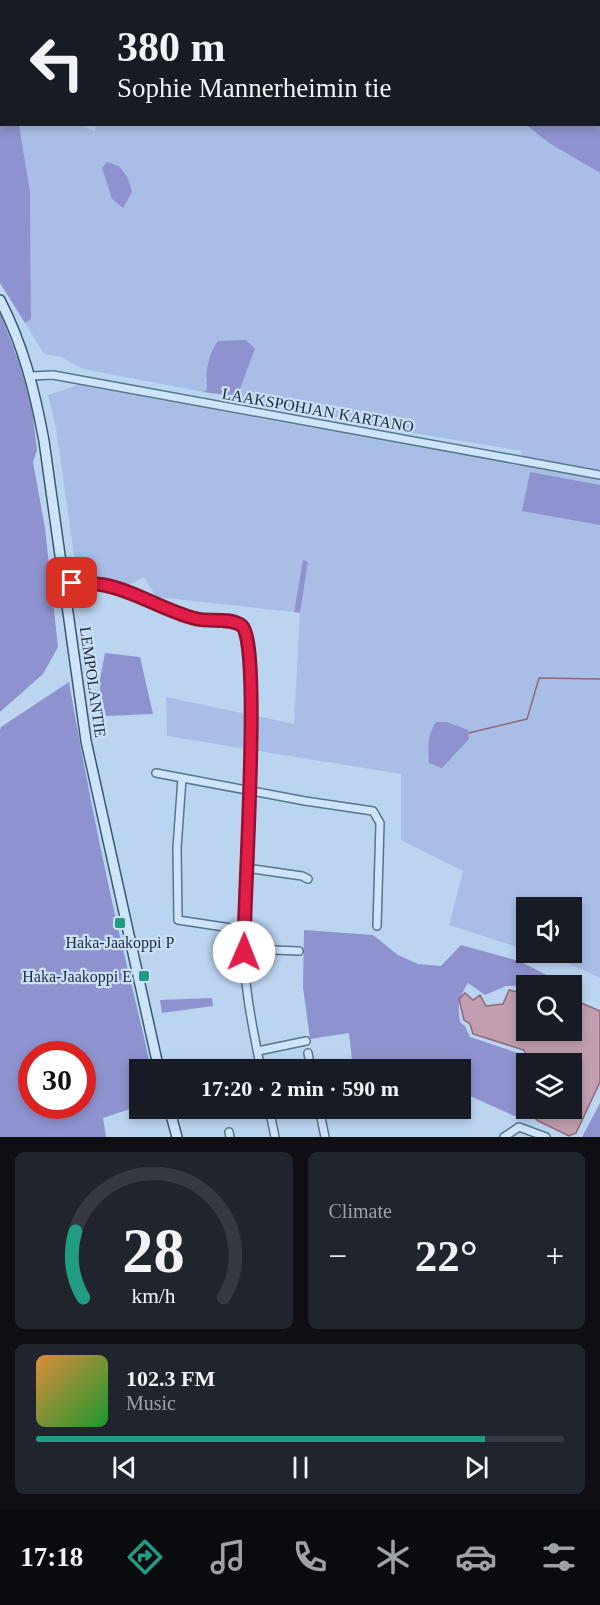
<!DOCTYPE html>
<meta charset="utf-8">
<style>
:root{--surface:#171b24;--page:#20242c;--text:#f1f3f6;--muted:#9ea1a6;--line:#363941;--accent:#209c83}
body{margin:0;font-family:Georgia,serif;background:var(--page);color:var(--text);height:100vh;display:flex;flex-direction:column;font-size:22px;white-space:nowrap}
*{box-sizing:border-box;margin:0}
p{font-size:20px;color:var(--muted)}
.icon{flex:none;width:33px;height:33px;fill:none;stroke:currentColor;stroke-width:2;stroke-linecap:round;stroke-linejoin:round}
.map{position:relative;height:1137px;overflow:hidden}
.side{display:flex;flex-direction:column;gap:15px;padding:15px;background:#0d0f14;flex:1}
.side>*{flex:none}
.banner{position:absolute;left:0px;top:0px;width:600px;height:126px;box-shadow:0 3px 9px #0003;background:#171b24;color:var(--text);overflow:hidden}
.fabs{position:absolute;left:516px;top:897px;display:grid;gap:12px}
.fabs a{display:grid;place-items:center;width:66px;height:66px;border-radius:0px;background:var(--surface);box-shadow:0 3px 9px #0003;font-size:30px}
.speed{position:absolute;left:18px;top:1041px;display:flex;gap:12px;font-size:30px;font-weight:700;text-align:center}
.speed>*{display:grid;place-content:center;width:78px;height:78px;border-radius:50%;background:var(--surface);box-shadow:0 3px 9px #0003;line-height:1}
.speed .limit{border:9px solid #d22;background:#fff;color:#111}
.pin{position:absolute;display:grid;place-items:center;width:51px;height:51px;color:#fff;margin:-26px;border-radius:12px;box-shadow:0 3px 9px #0006}
.me{position:absolute;width:66px;margin:-33px;rotate:1deg;stroke-linejoin:round;filter:drop-shadow(0 0 4px #0008)}
.turn{display:flex;align-items:center;gap:21px;height:126px;padding:0 18px;font-size:27px}
.turn .icon{width:78px;height:78px;stroke-width:2.5}
.turn b{display:block;font-size:42px;line-height:51px}
.big{font-size:45px;font-weight:700;line-height:1.1}
.side .card{flex:1;display:flex;flex-direction:column;justify-content:center;gap:9px;min-width:0;padding:0 21px;border-radius:9px;background:var(--page)}
.side .dial{align-items:center;gap:0}
.dial svg{height:156px;overflow:visible;fill:none;stroke:var(--line);stroke-width:7;stroke-linecap:round;text-anchor:middle}
.dial text{fill:var(--text);stroke:none}
.song{display:flex;align-items:center;gap:18px}
.cover{width:72px;height:72px;border-radius:9px;background:linear-gradient(135deg,hsl(30 70% 55%),hsl(130 70% 35%))}
.played{height:6px;border-radius:3px;background:linear-gradient(90deg,var(--accent) 85%,var(--line) 85%)}
.keys{display:flex;justify-content:space-around;direction:ltr}
.heat{display:flex;justify-content:space-between;align-items:center;font-size:33px;direction:ltr}
.side .tiles{flex:1;display:grid;gap:15px;grid-template-columns:1fr 1fr}
.card:last-child{grid-column:span 2}
.trip{position:absolute;left:129px;top:1059px;width:342px;height:60px;border-radius:0px;background:var(--surface);box-shadow:0 3px 9px #0003;font-weight:700;line-height:60px;text-align:center}
.tabs{display:flex;height:96px;justify-content:space-around;align-items:center;background:#090b0e;color:var(--muted)}
.tabs .icon{width:42px;height:42px}
.tabs .selected{color:var(--accent)}
.tabs b{font-size:27px;color:var(--text)}
.map>svg:first-child{display:block}
.farmland{fill:#a8bee7}
.green{fill:#8e93cf;fill-rule:evenodd}
.water{fill:#c19fb0;stroke:#8f6778;stroke-width:1.5}
.lines{fill:none;stroke-linecap:round;stroke-linejoin:round}
.stream{stroke:#8f6778;stroke-width:1.5}
.street-casing{stroke:#547789;stroke-width:10}
.secondary-casing{stroke:#375b6a;stroke-width:12}
.street{stroke:#cee4fb;stroke-width:7}
.secondary{stroke:#cee4fb;stroke-width:9}
.route-casing{stroke:#92132f;stroke-width:15}
.route{stroke:#e11d48;stroke-width:10}
.poi-dot{fill:#209c83;stroke:#cbe0f8;stroke-width:2}
.labels{text-anchor:middle;dominant-baseline:central;stroke-width:4.5;stroke-linejoin:round;paint-order:stroke}
.street-label{font-size:16px;fill:#1a2e37;stroke:#cbe0f8}
.poi-label{font-size:16px;fill:#1a2e37;stroke:#cbe0f8}
</style>
<div class="map">
<svg width="600" height="1137" viewBox="0 0 600 1137">
<rect width="100%" height="100%" fill="#bbd5f1"/>
<path class="farmland" d="M1,0H95L2,2L1,11Z
M115,0H448L449,1L116,2Z
M96,124L526,125L549,143L600,173V978L570,964L534,953L572,952V908H526V950L449,925L463,871L401,840V774L167,736L166,697L294,724L300,613L308,563L303,561L294,612L156,597L144,577L131,584L77,576L56,428L48,395L78,385L520,466L522,451L395,430L237,397L255,349L205,378L207,389L204,392L83,369L61,357L44,354L25,323L31,318L30,191L19,125H82L83,127L95,131Z"/>
<path class="green" d="M0,0L2,124L19,125L30,191L31,319L25,323L0,283Z
M460,0H561V1L461,2Z
M599,34L600,35V173L549,143L526,125L598,124Z
M107,162L119,166L128,178L132,192L123,208L112,199L102,168Z
M0,312L20,365L32,408L37,450L33,462L45,528L58,647L43,674L0,712Z
M246,340L255,349L237,397L204,392L207,389C205,373 208,354 218,341Z
M530,472L600,485V525L522,511Z
M303,560L308,562L300,613L294,612Z
M105,653L140,657L153,714L106,716L99,684Z
M69,682C84,768 101,855 121,941C131,984 142,1026 151,1069L140,1070L139,1106L103,1118L106,1137H0V730L1,727ZM32,1054H82V1106H32Z
M436,722H447L468,730L469,739L442,768L429,763C428,748 427,736 436,722Z
M304,930L373,935L398,955L418,964L441,966L461,945L519,961L549,976L543,985L506,986L485,995L468,983C459,999 457,1003 460,1022L465,1026L470,1037L521,1054L525,1062L519,1118L461,1092L460,1070L353,1069L349,1033L310,1039L303,987Z
M212,998L213,1006L162,1013L160,1000Z
M600,1103V1137H582Z"/>
<path class="water" d="M509,990L522,993L526,1000V1030H572V999L600,1011V1082L576,1133L569,1136L538,1121L532,1115L543,1114L547,1109L572,1108V1064L530,1063L524,1050L473,1034L470,1024L464,1020L459,999L465,993L473,1000L480,995L486,1006L503,1004Z"/>
<g class="lines">
<path class="stream" d="M469,733L527,719L539,678L600,679"/>
<g class="street-casing">
<path id="street" d="M30,376L53,375L600,475
M63,582C77,584 92,582 105,585C136,592 162,609 193,617C209,622 227,619 243,627C255,656 251,691 250,722C250,797 244,872 244,947C244,988 253,1029 261,1070
M156,773L305,801L373,811L380,823L377,926
M182,778L177,848L178,920L244,930
M246,868L302,876L308,879
M244,949L299,951
M258,1051L306,1041
M308,1053L311,1070
M269,1108L275,1137
M319,1108L325,1137
M229,1132L230,1137
M504,1137L519,1127L546,1137"/>
</g>
<g class="secondary-casing">
<path id="secondary" d="M0,300C23,344 35,392 44,441L86,741L159,1070
M169,1108L177,1137"/>
</g>
<use href="#street" class="street"/>
<use href="#secondary" class="secondary"/>
</g>
<g class="lines">
<g class="route-casing">
<path id="route" d="M72,583C82,583 93,583 104,585C136,591 164,611 197,619C210,622 231,617 242,626C262,644 243,908 244,952"/>
</g>
<use href="#route" class="route"/>
</g>
<g class="poi-dot">
<rect x="114" y="917" width="12" height="12" rx="3"/>
<rect x="138" y="970" width="12" height="12" rx="3"/>
</g>
<g class="labels">
<g class="street-label">
<text transform="translate(318 410) rotate(10)">LAAKSPOHJAN KARTANO</text>
<text transform="translate(93 682) rotate(82)">LEMPOLANTIE</text>
</g>
<g class="poi-label">
<text x="120" y="942">Haka-Jaakoppi P</text>
<text x="132" y="976" text-anchor="end">Haka-Jaakoppi E</text>
</g>
</g>
</svg>
<div class="fabs">
<a><svg class="icon" aria-label="sound" viewBox="0 0 24 24"><path d="M4 9h4l5-4v14l-5-4H4zM17 9q2 3 0 6"/></svg></a>
<a><svg class="icon" aria-label="search" viewBox="0 0 24 24"><circle cx="10" cy="10" r="6"/><path d="M15 15l6 6"/></svg></a>
<a><svg class="icon" aria-label="layers" viewBox="0 0 24 24"><path d="M12 4l9 5-9 5-9-5zM3 14l9 5 9-5"/></svg></a>
</div>
<div class="speed"><div class="limit">30</div></div>
<div class="pin" style="left:72px;top:583px;background:#d93025"><svg class="icon" aria-label="arrive" viewBox="0 0 24 24"><path d="M6 21V4h12l-3 4 3 4H6"/></svg></div>
<svg class="me" style="left:244px;top:952px" viewBox="-20 -20 40 40"><circle r="19" fill="#fff"/><path d="M0-13L10 11 0 6-10 11z" fill="#e11d48"/></svg>
<div class="trip">17:20 · 2 min · 590 m</div>
<div class="banner">
<div class="turn"><svg class="icon" aria-label="left" viewBox="0 0 24 24"><path d="M17 20v-9H6M10 6l-5 5 5 5"/></svg><div><b>380 m</b>Sophie Mannerheimin tie</div></div>
</div>
</div>
<section class="side">
<div class="tiles">
<div class="card dial"><svg viewBox="0 0 100 80">
<path d="M14 69A42 42 0 1 1 86 69"/>
<path d="M14 69A42 42 0 0 1 10 35" stroke="#209c83"/>
<text x="50" y="56" font-size="32" font-weight="700">28</text>
<text x="50" y="72" font-size="11">km/h</text>
</svg></div>
<div class="card"><p>Climate</p>
<div class="heat"><a>−</a><b class="big">22°</b><a>+</a></div>
</div>
<div class="card">
<div class="song"><i class="cover"></i><div><b>102.3 FM</b><p>Music</p></div></div>
<div class="played"></div>
<div class="keys"><svg class="icon" aria-label="previous" viewBox="0 0 24 24"><path d="M18 5L8 12l10 7zM5 5v14"/></svg><svg class="icon" aria-label="pause" viewBox="0 0 24 24"><path d="M8 5v14M16 5v14"/></svg><svg class="icon" aria-label="next" viewBox="0 0 24 24"><path d="M6 5l10 7-10 7zM19 5v14"/></svg></div>
</div>
</div>
</section>
<nav class="tabs">
<b>17:18</b>
<svg class="icon selected" aria-label="directions" viewBox="0 0 24 24"><path d="M12 3l9 9-9 9-9-9zM9 14v-3h6M13 9l2 2-2 2"/></svg>
<svg class="icon" aria-label="music" viewBox="0 0 24 24"><path d="M9 18V5l10-2v13"/><circle cx="6" cy="18" r="3"/><circle cx="16" cy="16" r="3"/></svg>
<svg class="icon" aria-label="phone" viewBox="0 0 24 24"><path d="M5 4h4l2 5-3 2q2 4 5 5l2-3 5 2v4C11 20 4 13 5 4z"/></svg>
<svg class="icon" aria-label="climate" viewBox="0 0 24 24"><path d="M12 3v18M4 7l16 10M4 17L20 7"/></svg>
<svg class="icon" aria-label="car" viewBox="0 0 24 24"><path d="M5 17H2v-5l4-1 3-4h7l3 4 3 1v5h-3M9 17h6M6 11h13"/><circle cx="7" cy="17" r="2"/><circle cx="17" cy="17" r="2"/></svg>
<svg class="icon" aria-label="filters" viewBox="0 0 24 24"><path d="M4 7h16M4 17h16"/><circle cx="9" cy="7" r="2"/><circle cx="15" cy="17" r="2"/></svg>
</nav>
